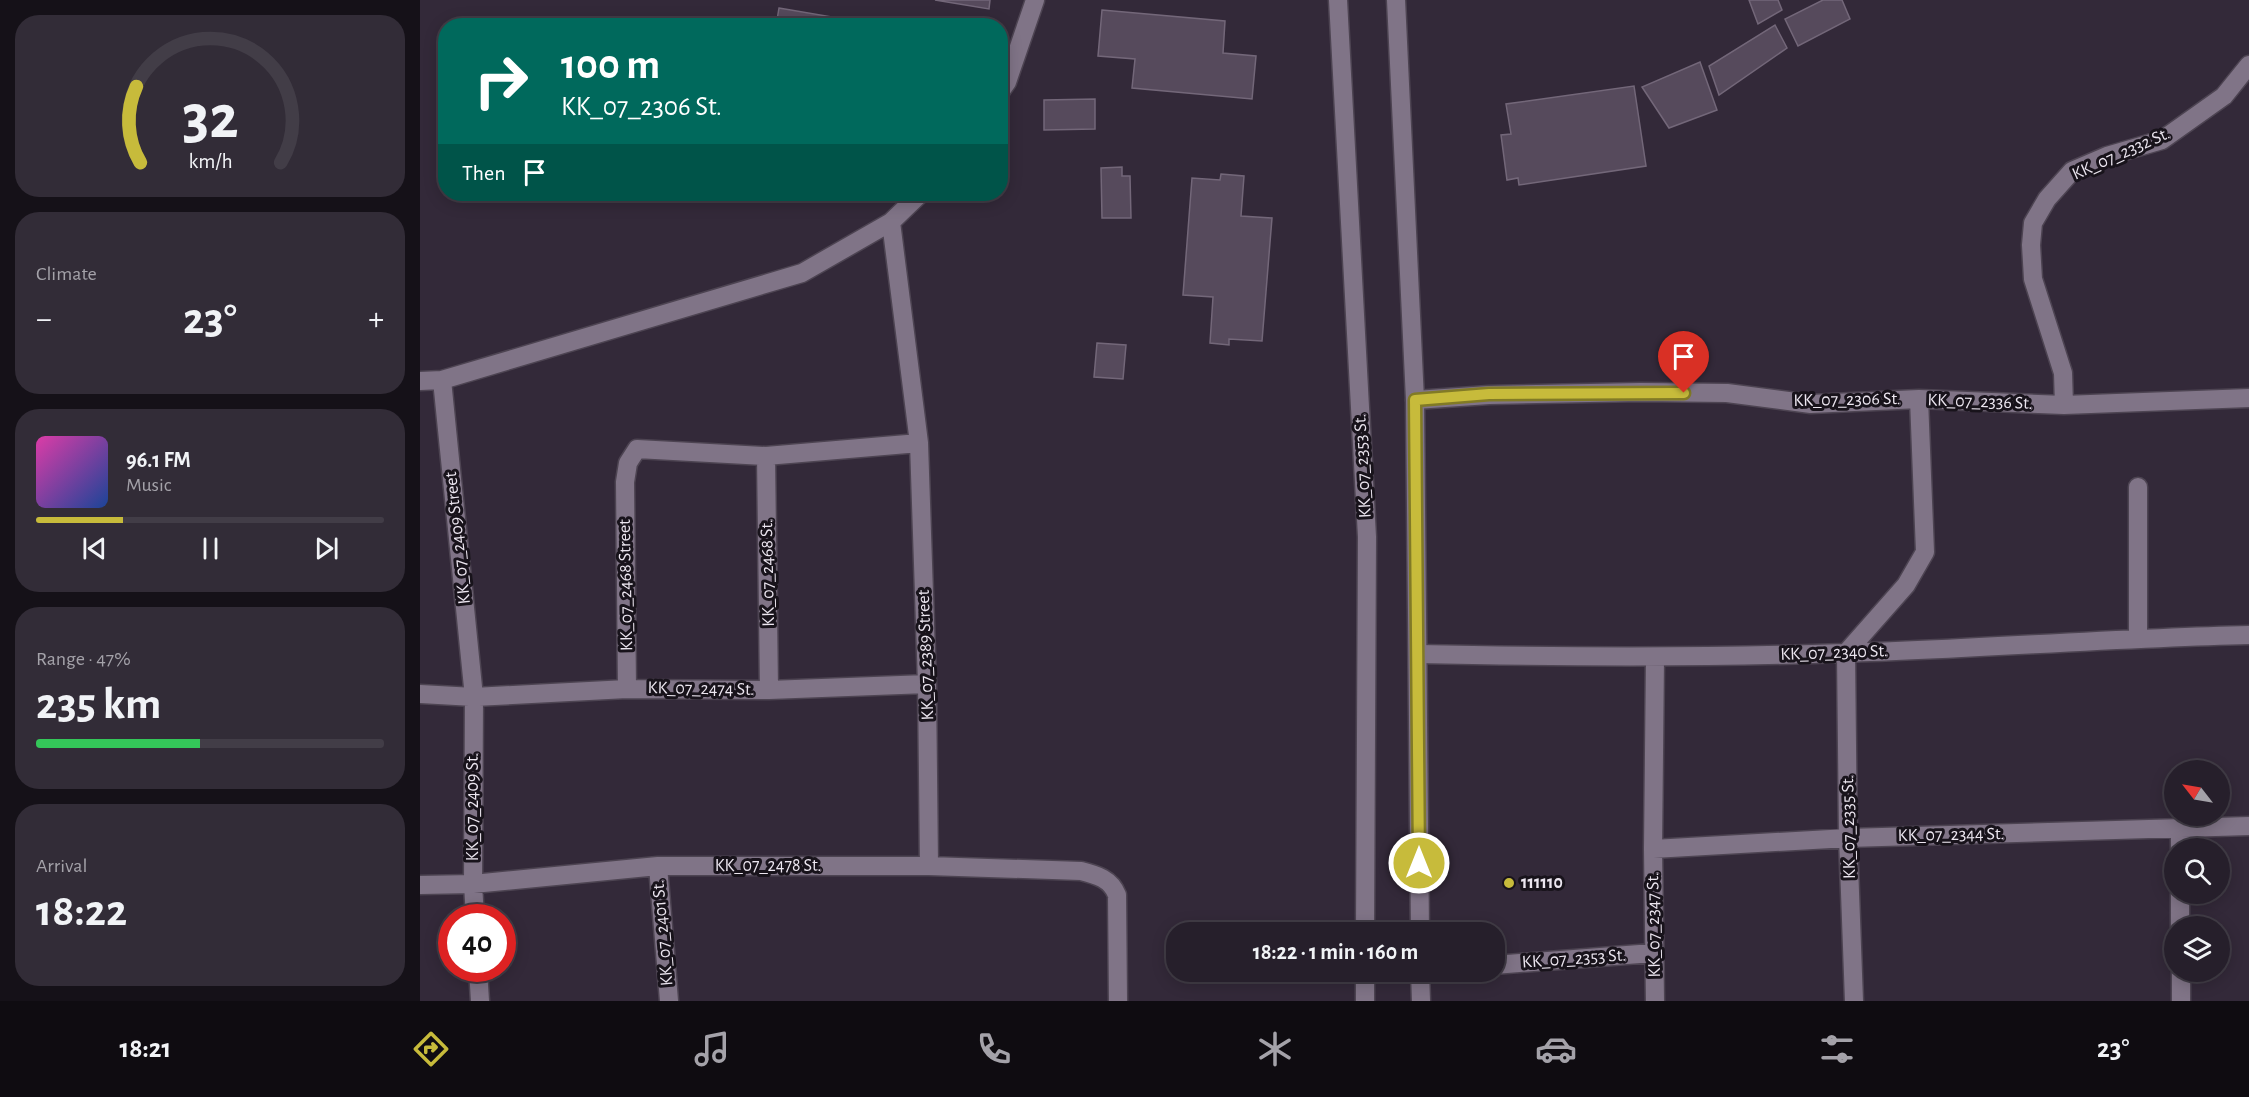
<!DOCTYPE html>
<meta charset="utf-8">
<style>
:root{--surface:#261f2b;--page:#322c37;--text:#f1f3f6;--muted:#a4a2a9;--line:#423d47;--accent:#c7bb3b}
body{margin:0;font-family:"Alegreya Sans",sans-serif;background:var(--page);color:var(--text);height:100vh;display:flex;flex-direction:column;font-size:22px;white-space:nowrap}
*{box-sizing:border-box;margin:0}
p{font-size:20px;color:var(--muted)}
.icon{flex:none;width:33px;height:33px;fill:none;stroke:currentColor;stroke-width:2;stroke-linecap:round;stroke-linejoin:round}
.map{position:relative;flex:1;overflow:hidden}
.side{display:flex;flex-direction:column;gap:15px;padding:15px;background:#151118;width:420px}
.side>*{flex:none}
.hud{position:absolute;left:18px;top:18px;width:570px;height:183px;border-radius:24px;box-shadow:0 3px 15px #0003,0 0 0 2px var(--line);background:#00695c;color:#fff;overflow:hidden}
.needle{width:39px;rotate:301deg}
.fabs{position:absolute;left:1744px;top:760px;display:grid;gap:12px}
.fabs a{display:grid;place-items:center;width:66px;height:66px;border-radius:50%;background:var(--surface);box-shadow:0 3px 15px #0003,0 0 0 2px var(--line);font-size:30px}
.speed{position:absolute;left:18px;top:904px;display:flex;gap:12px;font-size:30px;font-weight:700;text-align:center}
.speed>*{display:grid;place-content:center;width:78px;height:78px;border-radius:50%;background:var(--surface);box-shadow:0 3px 15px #0003,0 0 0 2px var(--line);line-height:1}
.speed .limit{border:9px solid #d22;background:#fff;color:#111}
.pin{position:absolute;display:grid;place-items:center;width:51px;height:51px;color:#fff;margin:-62px -26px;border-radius:50% 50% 50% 0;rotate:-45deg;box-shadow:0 0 6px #0007}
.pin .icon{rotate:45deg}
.me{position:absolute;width:66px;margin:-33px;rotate:0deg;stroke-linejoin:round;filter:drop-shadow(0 0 4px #0008)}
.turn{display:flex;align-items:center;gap:21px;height:126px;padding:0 24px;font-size:27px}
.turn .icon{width:78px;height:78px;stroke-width:2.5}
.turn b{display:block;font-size:42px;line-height:51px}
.then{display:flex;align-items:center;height:57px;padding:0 24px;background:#0003;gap:12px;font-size:22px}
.big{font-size:45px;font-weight:700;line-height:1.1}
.side .tile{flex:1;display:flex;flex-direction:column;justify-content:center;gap:9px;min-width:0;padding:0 21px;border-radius:24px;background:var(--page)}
.side .dial{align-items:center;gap:0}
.dial svg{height:156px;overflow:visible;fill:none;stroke:var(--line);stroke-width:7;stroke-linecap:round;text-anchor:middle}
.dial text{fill:var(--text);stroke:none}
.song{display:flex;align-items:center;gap:18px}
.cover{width:72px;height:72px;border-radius:9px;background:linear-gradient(135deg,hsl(320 70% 55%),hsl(220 70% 35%))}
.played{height:6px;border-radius:3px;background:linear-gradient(90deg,var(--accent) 25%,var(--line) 25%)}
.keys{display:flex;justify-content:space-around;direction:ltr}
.heat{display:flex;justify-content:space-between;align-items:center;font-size:33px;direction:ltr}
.charge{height:9px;border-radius:4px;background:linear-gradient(90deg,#34c759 47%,var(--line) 0)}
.trip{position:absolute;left:746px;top:922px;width:339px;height:60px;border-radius:24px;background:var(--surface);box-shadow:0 3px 15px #0003,0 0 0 2px var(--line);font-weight:700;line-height:60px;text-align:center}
.dock{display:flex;height:96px;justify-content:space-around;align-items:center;background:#0f0c11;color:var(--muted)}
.dock .icon{width:42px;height:42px}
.dock .active{color:var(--accent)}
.dock b{font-size:27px;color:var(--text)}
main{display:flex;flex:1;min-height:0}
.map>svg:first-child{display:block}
.building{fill:#564a5c;stroke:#736779;stroke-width:1.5}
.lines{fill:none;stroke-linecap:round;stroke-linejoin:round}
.street-casing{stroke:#4d4452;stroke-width:21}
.secondary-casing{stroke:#4d4452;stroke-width:21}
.street{stroke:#807487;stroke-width:18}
.secondary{stroke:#807487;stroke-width:18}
.route-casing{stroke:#817a26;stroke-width:15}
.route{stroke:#c7bb3b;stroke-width:10}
.poi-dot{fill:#c7bb3b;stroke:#18131b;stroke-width:2}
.labels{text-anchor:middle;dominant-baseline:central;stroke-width:6;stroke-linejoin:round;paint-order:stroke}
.street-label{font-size:18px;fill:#ece6f0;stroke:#18131b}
.poi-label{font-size:18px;font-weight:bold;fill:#ece6f0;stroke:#18131b;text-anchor:start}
</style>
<main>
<section class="side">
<div class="tile dial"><svg viewBox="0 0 100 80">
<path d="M14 69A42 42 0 1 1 86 69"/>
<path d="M14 69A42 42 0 0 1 12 30" stroke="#c7bb3b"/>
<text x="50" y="56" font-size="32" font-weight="700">32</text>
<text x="50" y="72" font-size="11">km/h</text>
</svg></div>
<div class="tile"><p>Climate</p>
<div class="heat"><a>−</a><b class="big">23°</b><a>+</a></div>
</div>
<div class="tile">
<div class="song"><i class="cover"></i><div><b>96.1 FM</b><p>Music</p></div></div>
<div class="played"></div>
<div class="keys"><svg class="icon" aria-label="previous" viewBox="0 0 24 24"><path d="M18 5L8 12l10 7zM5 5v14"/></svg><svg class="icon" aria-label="pause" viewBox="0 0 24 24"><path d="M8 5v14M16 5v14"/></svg><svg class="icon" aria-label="next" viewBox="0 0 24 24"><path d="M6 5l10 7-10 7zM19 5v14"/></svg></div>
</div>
<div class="tile"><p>Range · 47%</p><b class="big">235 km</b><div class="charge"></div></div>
<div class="tile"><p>Arrival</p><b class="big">18:22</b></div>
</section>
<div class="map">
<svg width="1829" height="1001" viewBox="0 0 1829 1001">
<rect width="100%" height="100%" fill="#332939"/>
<path class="building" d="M515,0H570L569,9Z
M1329,0H1358L1362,10L1338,24Z
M1403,0H1422L1430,19L1378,46L1365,19Z
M359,8L430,20L429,26H356Z
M682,10L805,21L803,53L836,56L832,99L712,88L715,59L678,56Z
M1355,25L1367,48L1299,95L1289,66Z
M1280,62L1297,110L1249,128L1222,87Z
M1214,86L1226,166L1099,185L1098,178L1087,180L1081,135L1091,134L1086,104Z
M675,99V129L624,130V100Z
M702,167V176H710L711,218H682L681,168Z
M801,174L824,176L821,216L852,218L842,341L809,339V345L790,343L793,297L763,295L772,178L800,180Z
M677,343L706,345L703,379L674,377Z"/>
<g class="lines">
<g class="street-casing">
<path id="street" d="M580,92L587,82L615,0
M471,222L499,443L507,684L509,866
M22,380L54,697L53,884L55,918
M0,381L22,380L382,273L471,222L500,194
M995,400L1069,395L1221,392L1307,393L1391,404L1499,399L1644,405L1829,398
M1644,405L1643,373L1613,279L1611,245L1613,223L1627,199L1652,171L1687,156L1742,140L1804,96L1829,65
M346,456L349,690
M1718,638V487
M1426,653L1428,838L1434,1001
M1426,653L1486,585L1505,552L1499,399
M998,654C1140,657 1282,658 1425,653C1560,649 1694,638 1829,635
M1235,658L1233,849L1235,1001
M207,689L205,482L208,463L217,449L346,456L499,443
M0,694L54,697L207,689L349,690L507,684
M1760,829V849
M1233,849L1428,838L1829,826
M238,866L249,1001
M0,885L53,884L238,866H509L661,871C677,875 691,879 697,895L698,1001
M1760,894V927
M1074,965L1233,953
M58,969L60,1001
M1761,972V1001"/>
</g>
<g class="secondary-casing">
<path id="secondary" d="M918,0L947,537L945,933
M976,0L995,400L1000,933
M945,972V1001
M1000,972L1001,1001"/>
</g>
<use href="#street" class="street"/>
<use href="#secondary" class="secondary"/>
</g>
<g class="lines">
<g class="route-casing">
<path id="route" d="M999,863L995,400L1069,394L1264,393"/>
</g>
<use href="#route" class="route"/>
</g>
<circle class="poi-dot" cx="1089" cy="883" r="6"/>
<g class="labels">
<g class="street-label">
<text transform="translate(1701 154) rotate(-24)">KK_07_2332 St.</text>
<text transform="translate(1427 400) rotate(-1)">KK_07_2306 St.</text>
<text transform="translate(1560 402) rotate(2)">KK_07_2336 St.</text>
<text transform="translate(943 466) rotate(-93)">KK_07_2353 St.</text>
<text transform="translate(38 538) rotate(-96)">KK_07_2409 Street</text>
<text transform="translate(348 573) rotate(-91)">KK_07_2468 St.</text>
<text transform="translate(206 585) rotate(-91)">KK_07_2468 Street</text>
<text transform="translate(1414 653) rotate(-2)">KK_07_2340 St.</text>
<text transform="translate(506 655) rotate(-92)">KK_07_2389 Street</text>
<text transform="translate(281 689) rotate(1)">KK_07_2474 St.</text>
<text transform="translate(53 807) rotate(-90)">KK_07_2409 St.</text>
<text transform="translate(1429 827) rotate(-91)">KK_07_2335 St.</text>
<text transform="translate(1531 835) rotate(-1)">KK_07_2344 St.</text>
<text x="348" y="866">KK_07_2478 St.</text>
<text transform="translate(1234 925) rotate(-91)">KK_07_2347 St.</text>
<text transform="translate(243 933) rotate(-95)">KK_07_2401 St.</text>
<text transform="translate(1154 959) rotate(-4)">KK_07_2353 St.</text>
</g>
<g class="poi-label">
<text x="1101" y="883">111110</text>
</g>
</g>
</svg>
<div class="fabs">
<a><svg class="needle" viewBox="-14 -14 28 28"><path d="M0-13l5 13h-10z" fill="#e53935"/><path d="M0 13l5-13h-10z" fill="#a4a2a9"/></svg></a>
<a><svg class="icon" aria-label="search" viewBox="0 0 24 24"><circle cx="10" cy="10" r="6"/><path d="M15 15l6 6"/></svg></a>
<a><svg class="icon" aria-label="layers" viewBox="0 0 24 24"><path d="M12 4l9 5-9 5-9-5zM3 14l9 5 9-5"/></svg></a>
</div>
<div class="speed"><div class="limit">40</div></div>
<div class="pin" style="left:1264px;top:393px;background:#d93025"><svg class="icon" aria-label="arrive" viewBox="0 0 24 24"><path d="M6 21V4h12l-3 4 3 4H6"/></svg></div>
<svg class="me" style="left:999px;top:863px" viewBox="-20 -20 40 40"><circle r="17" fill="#c7bb3b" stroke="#fff" stroke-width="3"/><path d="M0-11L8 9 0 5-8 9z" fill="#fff"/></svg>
<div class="trip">18:22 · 1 min · 160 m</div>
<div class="hud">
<div class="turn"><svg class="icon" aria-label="right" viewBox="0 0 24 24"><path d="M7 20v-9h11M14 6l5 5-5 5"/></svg><div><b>100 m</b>KK_07_2306 St.</div></div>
<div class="then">Then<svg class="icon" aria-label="arrive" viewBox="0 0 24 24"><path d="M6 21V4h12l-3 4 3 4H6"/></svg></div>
</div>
</div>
</main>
<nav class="dock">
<b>18:21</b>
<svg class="icon active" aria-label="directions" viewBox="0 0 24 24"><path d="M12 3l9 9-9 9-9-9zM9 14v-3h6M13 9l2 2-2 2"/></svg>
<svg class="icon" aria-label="music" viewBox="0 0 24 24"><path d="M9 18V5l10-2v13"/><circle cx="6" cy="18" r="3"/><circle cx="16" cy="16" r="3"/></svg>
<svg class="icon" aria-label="phone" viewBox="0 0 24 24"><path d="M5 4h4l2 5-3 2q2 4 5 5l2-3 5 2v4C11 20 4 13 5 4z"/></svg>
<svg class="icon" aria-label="climate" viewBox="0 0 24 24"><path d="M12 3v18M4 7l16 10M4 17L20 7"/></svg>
<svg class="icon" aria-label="car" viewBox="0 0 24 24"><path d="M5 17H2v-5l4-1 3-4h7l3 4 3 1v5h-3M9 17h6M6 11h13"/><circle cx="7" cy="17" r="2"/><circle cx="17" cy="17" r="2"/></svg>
<svg class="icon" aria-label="filters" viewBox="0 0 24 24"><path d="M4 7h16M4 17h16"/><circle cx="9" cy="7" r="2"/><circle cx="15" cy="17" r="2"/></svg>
<b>23°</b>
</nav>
